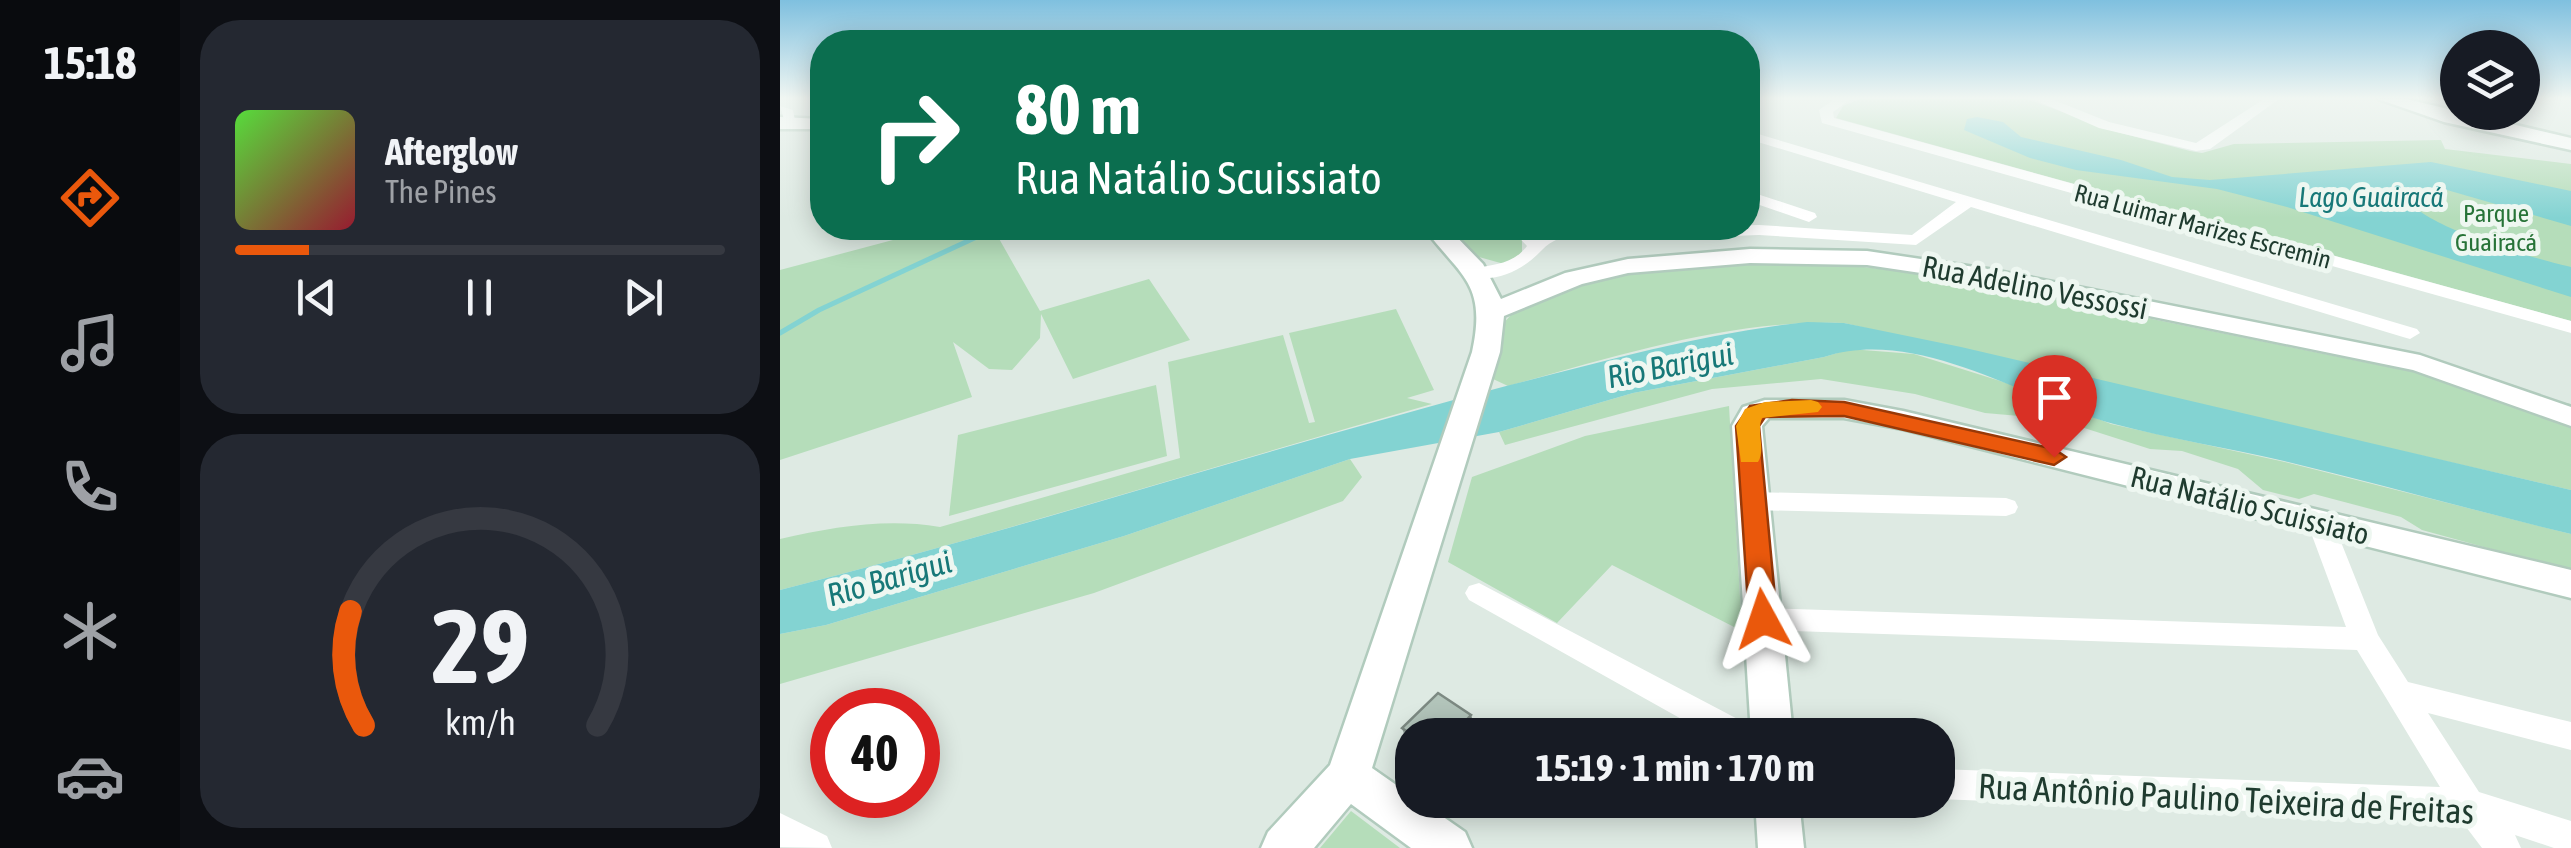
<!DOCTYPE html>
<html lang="pt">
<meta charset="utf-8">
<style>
:root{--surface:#171b24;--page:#242831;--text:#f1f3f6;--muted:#9ea1a6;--line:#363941;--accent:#ea580c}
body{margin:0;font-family:"Asap Condensed",sans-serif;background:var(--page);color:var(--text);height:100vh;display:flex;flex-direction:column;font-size:38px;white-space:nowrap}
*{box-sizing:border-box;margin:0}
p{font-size:32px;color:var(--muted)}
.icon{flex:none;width:55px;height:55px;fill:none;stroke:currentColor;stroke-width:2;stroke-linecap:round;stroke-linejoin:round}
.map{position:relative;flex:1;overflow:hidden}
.panel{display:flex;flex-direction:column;gap:20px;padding:20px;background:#0d0f14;width:600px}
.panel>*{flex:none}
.hud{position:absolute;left:30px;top:30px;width:950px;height:210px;border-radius:40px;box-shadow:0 5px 25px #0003;background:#0b6e4f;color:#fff;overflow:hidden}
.fabs{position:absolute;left:1660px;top:30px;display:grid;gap:20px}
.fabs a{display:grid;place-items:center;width:100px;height:100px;border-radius:50%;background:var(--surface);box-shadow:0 5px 25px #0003;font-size:50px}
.speed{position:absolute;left:30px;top:688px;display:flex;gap:20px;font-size:50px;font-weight:700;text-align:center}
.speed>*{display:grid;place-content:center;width:130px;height:130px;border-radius:50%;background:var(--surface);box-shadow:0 5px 25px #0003;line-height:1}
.speed .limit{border:15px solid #d22;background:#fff;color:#111}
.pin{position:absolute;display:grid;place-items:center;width:85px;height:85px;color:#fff;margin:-102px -42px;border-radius:50% 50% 50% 0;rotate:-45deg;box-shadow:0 0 10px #0007}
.pin .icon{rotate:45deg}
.me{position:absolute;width:110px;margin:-55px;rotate:355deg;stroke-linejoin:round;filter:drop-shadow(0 0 8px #0008)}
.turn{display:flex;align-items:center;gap:35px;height:210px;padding:0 40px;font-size:45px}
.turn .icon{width:130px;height:130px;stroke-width:2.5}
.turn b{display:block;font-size:70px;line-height:85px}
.panel .widget{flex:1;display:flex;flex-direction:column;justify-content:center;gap:15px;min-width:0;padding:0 35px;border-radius:40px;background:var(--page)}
.panel .dial{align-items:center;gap:0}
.dial svg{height:260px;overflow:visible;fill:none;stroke:var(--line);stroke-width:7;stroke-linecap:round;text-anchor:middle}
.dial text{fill:var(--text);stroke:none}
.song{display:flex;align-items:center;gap:30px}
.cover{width:120px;height:120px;border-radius:15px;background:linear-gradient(135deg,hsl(110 70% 55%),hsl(350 70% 35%))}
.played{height:10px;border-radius:5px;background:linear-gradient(90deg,var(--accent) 15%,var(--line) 15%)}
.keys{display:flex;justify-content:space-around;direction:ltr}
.trip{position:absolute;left:615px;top:718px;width:560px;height:100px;border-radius:40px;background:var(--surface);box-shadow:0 5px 25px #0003;font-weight:700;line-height:100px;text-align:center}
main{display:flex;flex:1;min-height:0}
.tab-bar{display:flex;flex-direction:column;width:180px;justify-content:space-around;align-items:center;background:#090b0e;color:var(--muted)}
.tab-bar .icon{width:70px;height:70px}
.tab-bar .current{color:var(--accent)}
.tab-bar b{font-size:45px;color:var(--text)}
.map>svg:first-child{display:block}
.green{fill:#b5ddba}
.water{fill:#83d3d2}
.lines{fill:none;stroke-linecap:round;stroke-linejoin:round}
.stream{stroke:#83d3d2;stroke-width:5}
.secondary-casing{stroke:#b1cbbd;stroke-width:5}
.street{fill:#fff;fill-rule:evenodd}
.secondary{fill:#fff;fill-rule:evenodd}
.wall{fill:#9aa9a1}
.shaded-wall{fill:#7d8a83}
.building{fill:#b3c5bb;stroke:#7d8a83;stroke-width:2.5}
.route{fill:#ea580c;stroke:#983908;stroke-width:2.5}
.slow{fill:#f59e0b}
.labels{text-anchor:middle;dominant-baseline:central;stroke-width:10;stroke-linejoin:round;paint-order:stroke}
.far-park-label{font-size:25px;fill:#277338;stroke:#eef7f1}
.far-street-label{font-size:25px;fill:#1f3b2f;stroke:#eef7f1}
.far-water-label{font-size:28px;font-style:italic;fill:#177878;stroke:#eef7f1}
.street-label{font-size:30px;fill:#1f3b2f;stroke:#eef7f1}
.water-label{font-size:32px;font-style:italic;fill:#177878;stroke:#eef7f1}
.near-street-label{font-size:35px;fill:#1f3b2f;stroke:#eef7f1}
</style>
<main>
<nav class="tab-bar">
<b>15:18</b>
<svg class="icon current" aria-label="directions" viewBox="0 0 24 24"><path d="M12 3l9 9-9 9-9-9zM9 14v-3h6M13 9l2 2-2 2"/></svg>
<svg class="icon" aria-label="music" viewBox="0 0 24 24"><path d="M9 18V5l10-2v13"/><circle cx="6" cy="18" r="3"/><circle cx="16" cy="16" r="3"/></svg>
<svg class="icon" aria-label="phone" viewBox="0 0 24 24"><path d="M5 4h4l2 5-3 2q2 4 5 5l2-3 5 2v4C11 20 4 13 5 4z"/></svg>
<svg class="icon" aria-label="climate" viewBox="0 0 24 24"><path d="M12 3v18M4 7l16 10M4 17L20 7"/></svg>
<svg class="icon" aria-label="car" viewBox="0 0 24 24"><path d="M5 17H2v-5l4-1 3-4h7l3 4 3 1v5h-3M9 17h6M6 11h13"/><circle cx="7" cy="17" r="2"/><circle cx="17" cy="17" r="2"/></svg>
</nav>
<section class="panel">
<div class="widget">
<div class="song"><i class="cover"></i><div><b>Afterglow</b><p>The Pines</p></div></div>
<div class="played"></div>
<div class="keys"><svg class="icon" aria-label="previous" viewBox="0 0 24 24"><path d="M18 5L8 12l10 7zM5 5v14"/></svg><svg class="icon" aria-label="pause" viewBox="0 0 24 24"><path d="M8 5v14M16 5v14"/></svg><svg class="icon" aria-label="next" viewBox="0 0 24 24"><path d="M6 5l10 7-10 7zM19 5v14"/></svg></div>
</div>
<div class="widget dial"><svg viewBox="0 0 100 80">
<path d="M14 69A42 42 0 1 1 86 69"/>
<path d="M14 69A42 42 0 0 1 10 34" stroke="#ea580c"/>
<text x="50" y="56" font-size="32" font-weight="700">29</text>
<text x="50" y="72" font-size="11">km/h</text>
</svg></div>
</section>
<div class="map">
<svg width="1791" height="848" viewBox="0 0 1791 848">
<rect width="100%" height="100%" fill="#deeae3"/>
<path class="green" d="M1079,99H1247L1337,132L1410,151L1422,153L1454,144L1661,140L1665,149L1791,164V321L1056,118L1063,106Z
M158,228H213L260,311L369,279L410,340L293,379L261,314L260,338L232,370L209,369L173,342L192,397L0,460V270Z
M672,228H728L742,240V253L724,264L699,257L671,231Z
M943,262L1048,263L1155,275L1791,404V490L1064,323C950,319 837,356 728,386L711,378C715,363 715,338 723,325C750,278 894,267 943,262Z
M616,309L654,390L627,398L652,404C434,466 219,534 0,590V539C54,527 105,518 160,527L400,458L388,362L503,335L529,423L535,422L509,333Z
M1070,349L1134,354L1233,385L1331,424L1505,462L1791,534V571L1642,530L1621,517L1534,494L1519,499L1483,490L1458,469L1402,451L1370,449L1276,419L1205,413L1135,394L1041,379L932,389L725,445L719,432L853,393L1044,357Z
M376,385L387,456L169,516L178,435Z
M949,406L962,631L832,565L777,623L668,562L692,477L805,436Z
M570,459L582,477L563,501L314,593L0,684V634L46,625L344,536Z
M571,811L620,848H540Z"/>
<path class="water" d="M1197,117L1223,122L1241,137L1341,160L1392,177L1430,180L1651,162L1791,191V226L1667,190L1623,193C1635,226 1756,259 1791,267V297L1507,207L1437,189L1296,170L1250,158L1184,130L1187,119Z
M1027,322L1064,323L1181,347L1791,490V534C1695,511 1600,484 1504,461C1448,448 1390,439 1334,424C1245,400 1138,326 1044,357L853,393L719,432L570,459L344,536L46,625L0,634V590C245,528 486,449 730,385C829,360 925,333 1027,322Z"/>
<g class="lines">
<path class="stream" d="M0,333L39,310L216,228"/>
<g class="secondary-casing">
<path id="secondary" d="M1598,99H1626L1791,138V150L1664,122Z
M0,117L42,119V129H0Z
M644,228H668L703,264L721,299L785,273L848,259L970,249L1087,251L1208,269L1640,355L1791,407V426L1633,370L1208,283L1087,265L970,263L848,273L802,284L724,316L720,352L592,768L632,796V800H639L685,832L692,848H631L571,804L534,848H481L488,832L550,765L692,352C707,283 681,277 644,228Z
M985,400H1064L1123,411L1791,570V598L1123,429L1064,418H989L982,426L1013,735H971L952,426L963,407Z
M975,800H1019L1024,848H978Z"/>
</g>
<path class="street" d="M1055,99H1071L1053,112L1054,118L1791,321V333L1042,123L1039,110Z
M1253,99H1271L1329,122L1416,143L1484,99H1499L1430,149L1416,151L1319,128Z
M0,106L13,110L16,126H6Z
M1696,112H1713L1693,125H1683V119Z
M968,131L1637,329L1640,333L1630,339L1623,337L1191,207L1136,245L979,235L876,239L851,232L849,228L979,225L1132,235L1176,202L968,139Z
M968,191L1035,213L1037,217L1029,222L968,201Z
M730,228H747L758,237L775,228H795C786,237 771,240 762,250C744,269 720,282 692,277V269C713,264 733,265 747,246Z
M973,492L1226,498L1235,501L1238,507L1235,513L1226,516L973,510L964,507L961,501L964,495Z
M1540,513L1549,516L1553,522L1598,635L1628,682L1791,722V750L1648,713L1699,792L1791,821V848H1774L1735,835L1741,848H1702L1680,819L1158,799V769L1660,787L1577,650L983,630L973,627L969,619L973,611L983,608L1566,627L1527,522L1531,516Z
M699,583L969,725L974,735H930L689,600L685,593L689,586Z
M0,813L47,836L52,848L0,847Z"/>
<use href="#secondary" class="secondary"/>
</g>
<path class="wall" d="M691,715L696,734L632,735V750L628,747L622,728Z"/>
<path class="shaded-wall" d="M691,715L696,734L694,735H672Z"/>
<path class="building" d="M658,693L691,715L672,735H632L622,728Z"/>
<linearGradient id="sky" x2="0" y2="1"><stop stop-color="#7fc0df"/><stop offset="0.45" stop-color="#f0f6f2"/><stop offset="1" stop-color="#f0f6f2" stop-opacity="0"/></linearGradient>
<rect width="1791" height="218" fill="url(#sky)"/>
<path class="route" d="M1012,400L1064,402L1274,449L1286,457L1274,465L1064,416L985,417L979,426L997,619L993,627L983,630L973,627L969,619L956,426L970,406Z"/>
<path class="slow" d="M1031,400L1038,402L1042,407L1038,412L982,418C976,432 986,449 978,462H961L956,426L965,409L985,402Z"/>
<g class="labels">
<g class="far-park-label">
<text x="1716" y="213">Parque<tspan x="1716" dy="29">Guairacá</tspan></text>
</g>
<g class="far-street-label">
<text transform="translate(1423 226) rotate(15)">Rua Luimar Marizes Escremin</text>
</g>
<g class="far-water-label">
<text x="1591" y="197">Lago Guairacá</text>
</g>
<g class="street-label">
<text transform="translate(1255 287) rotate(11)">Rua Adelino Vessossi</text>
<text transform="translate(1470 505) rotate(14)">Rua Natálio Scuissiato</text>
</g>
<g class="water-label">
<text transform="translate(890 365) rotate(-11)">Rio Barigui</text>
<text transform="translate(109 578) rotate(-16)">Rio Barigui</text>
</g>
<g class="near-street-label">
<text transform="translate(1446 798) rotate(3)">Rua Antônio Paulino Teixeira de Freitas</text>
</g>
</g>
</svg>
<div class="fabs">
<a><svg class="icon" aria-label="layers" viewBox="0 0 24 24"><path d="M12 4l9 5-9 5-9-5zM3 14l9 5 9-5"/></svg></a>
</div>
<div class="speed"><div class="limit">40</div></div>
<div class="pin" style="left:1274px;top:457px;background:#d93025"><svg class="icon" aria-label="arrive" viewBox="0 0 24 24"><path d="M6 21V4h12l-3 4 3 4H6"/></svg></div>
<svg class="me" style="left:983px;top:619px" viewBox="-20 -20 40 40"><path d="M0-17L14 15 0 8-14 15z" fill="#ea580c" stroke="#fff" stroke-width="4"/></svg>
<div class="trip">15:19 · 1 min · 170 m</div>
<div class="hud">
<div class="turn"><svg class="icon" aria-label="right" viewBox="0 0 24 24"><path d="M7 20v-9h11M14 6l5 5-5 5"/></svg><div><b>80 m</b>Rua Natálio Scuissiato</div></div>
</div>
</div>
</main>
